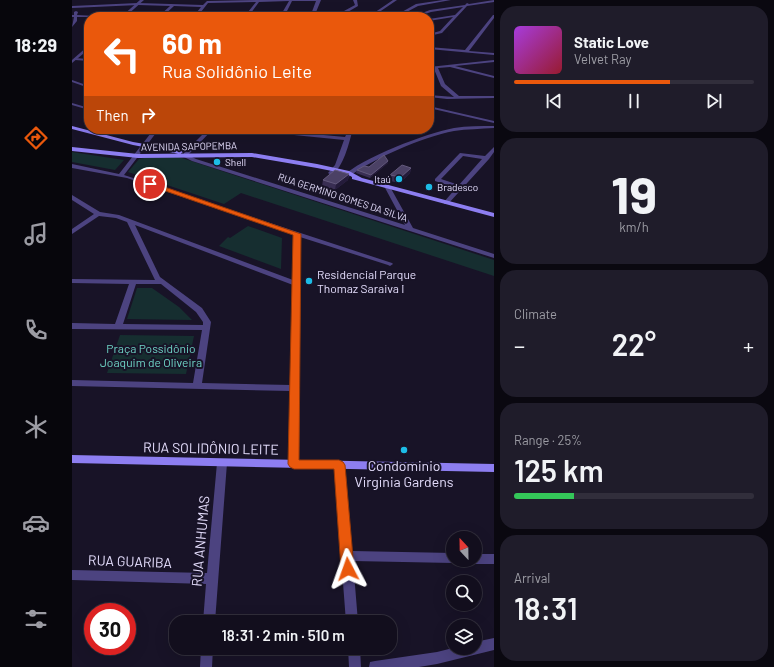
<!DOCTYPE html>
<meta charset="utf-8">
<style>
:root{--surface:#120e1d;--page:#1f1c2a;--text:#f1f3f6;--muted:#9c9ca4;--line:#312e3b;--accent:#ea580c}
body{margin:0;font-family:Barlow,sans-serif;background:var(--page);color:var(--text);height:100vh;display:flex;flex-direction:column;font-size:15px;white-space:nowrap}
*{box-sizing:border-box;margin:0}
p{font-size:13px;color:var(--muted)}
.icon{flex:none;width:22px;height:22px;fill:none;stroke:currentColor;stroke-width:2;stroke-linecap:round;stroke-linejoin:round}
.map{position:relative;flex:1;overflow:hidden}
.side{display:flex;flex-direction:column;gap:6px;padding:6px;background:#0a0810;width:280px}
.side>*{flex:none}
.hud{position:absolute;left:12px;top:12px;width:350px;height:122px;border-radius:16px;box-shadow:0 4px 16px #0002,0 0 0 1px var(--line);background:#ea580c;color:#fff;overflow:hidden}
.needle{width:26px;rotate:338deg}
.buttons{position:absolute;left:374px;top:531px;display:grid;gap:8px}
.buttons a{display:grid;place-items:center;width:36px;height:36px;border-radius:50%;background:var(--surface);box-shadow:0 4px 16px #0002,0 0 0 1px var(--line);font-size:20px}
.speed{position:absolute;left:12px;top:603px;display:flex;gap:8px;font-size:20px;font-weight:700;text-align:center}
.speed>*{display:grid;place-content:center;width:52px;height:52px;border-radius:50%;background:var(--surface);box-shadow:0 4px 16px #0002,0 0 0 1px var(--line);line-height:1}
.speed .limit{border:6px solid #d22;background:#fff;color:#111}
.pin{position:absolute;display:grid;place-items:center;width:34px;height:34px;color:#fff;margin:-17px;border:2px solid #fff;border-radius:50%;box-shadow:0 1px 4px #0007}
.me{position:absolute;width:44px;margin:-22px;rotate:356deg;stroke-linejoin:round;filter:drop-shadow(0 0 3px #0008)}
.turn{display:flex;align-items:center;gap:14px;height:84px;padding:0 12px;font-size:18px}
.turn .icon{width:52px;height:52px;stroke-width:2.5}
.turn b{display:block;font-size:28px;line-height:34px}
.then{display:flex;align-items:center;height:38px;padding:0 12px;background:#0003;gap:8px;font-size:15px}
.big{font-size:30px;font-weight:600;line-height:1.1}
.side .card{flex:1;display:flex;flex-direction:column;justify-content:center;gap:6px;min-width:0;padding:0 14px;border-radius:16px;background:var(--page)}
.side .dial{align-items:center;gap:0}
.dial b{font-size:52px;line-height:1}
.song{display:flex;align-items:center;gap:12px}
.cover{width:48px;height:48px;border-radius:6px;background:linear-gradient(135deg,hsl(280 70% 55%),hsl(350 70% 35%))}
.played{height:4px;border-radius:2px;background:linear-gradient(90deg,var(--accent) 65%,var(--line) 65%)}
.keys{display:flex;justify-content:space-around;direction:ltr}
.heat{display:flex;justify-content:space-between;align-items:center;font-size:22px;direction:ltr}
.charge{height:6px;border-radius:3px;background:linear-gradient(90deg,#34c759 25%,var(--line) 0)}
.trip{position:absolute;left:97px;top:615px;width:228px;height:40px;border-radius:16px;background:var(--surface);box-shadow:0 4px 16px #0002,0 0 0 1px var(--line);font-weight:600;line-height:40px;text-align:center}
main{display:flex;flex:1;min-height:0}
.dock{display:flex;flex-direction:column;width:72px;justify-content:space-around;align-items:center;background:#07060c;color:var(--muted)}
.dock .icon{width:28px;height:28px}
.dock .active{color:var(--accent)}
.dock b{font-size:18px;color:var(--text)}
.map>svg:first-child{display:block}
.green{fill:#162e30}
.lines{fill:none;stroke-linecap:round;stroke-linejoin:round}
.minor{fill:#4c4380;fill-rule:evenodd}
.tertiary{fill:#4c4380;fill-rule:evenodd}
.secondary{fill:#8d7ef1;fill-rule:evenodd}
.wall{fill:#392e53}
.shaded-wall{fill:#241b3a}
.building{fill:#4b4165;stroke:#63597c}
.route{fill:#ea580c;stroke:#983908}
.poi-dot{fill:#1dbce6;stroke:#181327;stroke-width:1.5}
.labels{text-anchor:middle;dominant-baseline:central;stroke-width:4;stroke-linejoin:round;paint-order:stroke}
.far-street-label{font-size:10px;fill:#e3dcfb;stroke:#181327}
.far-poi-label{font-size:10px;fill:#e3dcfb;stroke:#181327;text-anchor:start}
.poi-label{font-size:12px;fill:#e3dcfb;stroke:#181327;text-anchor:start}
.park-label{font-size:12px;fill:#6fd4c6;stroke:#181327}
.near-street-label{font-size:14px;fill:#e3dcfb;stroke:#181327}
.near-poi-label{font-size:14px;fill:#e3dcfb;stroke:#181327}
</style>
<main>
<nav class="dock">
<b>18:29</b>
<svg class="icon active" aria-label="directions" viewBox="0 0 24 24"><path d="M12 3l9 9-9 9-9-9zM9 14v-3h6M13 9l2 2-2 2"/></svg>
<svg class="icon" aria-label="music" viewBox="0 0 24 24"><path d="M9 18V5l10-2v13"/><circle cx="6" cy="18" r="3"/><circle cx="16" cy="16" r="3"/></svg>
<svg class="icon" aria-label="phone" viewBox="0 0 24 24"><path d="M5 4h4l2 5-3 2q2 4 5 5l2-3 5 2v4C11 20 4 13 5 4z"/></svg>
<svg class="icon" aria-label="climate" viewBox="0 0 24 24"><path d="M12 3v18M4 7l16 10M4 17L20 7"/></svg>
<svg class="icon" aria-label="car" viewBox="0 0 24 24"><path d="M5 17H2v-5l4-1 3-4h7l3 4 3 1v5h-3M9 17h6M6 11h13"/><circle cx="7" cy="17" r="2"/><circle cx="17" cy="17" r="2"/></svg>
<svg class="icon" aria-label="filters" viewBox="0 0 24 24"><path d="M4 7h16M4 17h16"/><circle cx="9" cy="7" r="2"/><circle cx="15" cy="17" r="2"/></svg>
</nav>
<div class="map">
<svg width="422" height="667" viewBox="0 0 422 667">
<rect width="100%" height="100%" fill="#181327"/>
<path class="green" d="M0,152L52,160L43,170L0,162Z
M107,157L422,260V276L169,193L152,204L56,172L67,159L72,158Z
M176,226L210,238L209,269L147,246L156,237L158,238Z
M65,288H80L107,307L120,320L55,319Z
M48,335L122,336L114,374L35,373Z"/>
<g class="lines">
<path class="minor" d="M185,0H249L242,17H238L244,1H220L214,13V17H210V13L217,1L187,2L176,17H172L184,2L136,3L125,17H121L129,7L102,6L90,17H86L98,6L66,5L0,8V6L66,3L131,5L135,1Z
M281,0H285L286,6L274,13L272,17H268L272,11L283,5Z
M321,0H325L300,17H296Z
M371,0H379L346,6L329,15L308,17L306,16L328,13L344,4Z
M422,0V2L395,6L370,33L357,36V34L368,31L381,17L357,21V19L383,15L391,7L359,12L344,17H339L358,10L393,5L395,3L397,4Z
M4,11L6,12L5,15L44,17H5V21L0,27L2,17H0V15H2V12Z
M421,15H422V18L397,51L422,53V55L357,49V47L393,50Z
M2,58L17,59V61L3,60Z
M422,60V62L383,66L422,76V78L378,67L366,68L373,84L387,96H422V98L375,99L357,97V95L382,97L369,86L362,69H357V67Z
M0,103L17,108V110L0,105Z
M357,106L422,121V123L357,108Z
M422,126V128C409,129 395,129 382,131C350,137 300,159 275,178L270,177C289,158 355,133 382,128C395,126 409,126 422,126Z
M82,129H87L52,175L320,263L321,264L318,266L316,265L228,237L227,464L226,467L222,468L218,467L217,464L219,391L0,386V380L121,383L130,330L0,329V323L43,324L57,284L0,283V279L83,280L55,222L44,218L27,216L0,234V229L22,214L0,200V195L28,212L47,215L221,280L222,235L55,178L0,168V164L47,174ZM63,225L221,285L219,385L130,383L139,322L130,308L88,277ZM64,284H89L124,312L131,322V325L51,324Z
M136,129H141L116,155L124,159L333,225L312,186L317,185L341,228L422,254V258L120,161L112,157V153Z
M170,129H187L273,137L277,129H281C277,142 272,168 259,175L256,173L263,165L272,140L172,130Z
M422,147V152L417,159L376,204H372V202L384,188L363,181V179L388,153L413,156ZM391,156L410,159L387,185L369,179Z
M150,459L154,460L155,463L143,622H131L134,584L0,580V570L135,573L145,463L146,460Z
M267,461L271,462L272,465L280,551L381,553V560H386L381,563L281,561L286,622H274L262,465L263,462Z
M403,554H422V564H403L399,563L398,560H403Z
M422,638V650L365,664L347,667H297L298,662L303,661L365,652L381,648H403V642Z
M129,648H141L140,667H128Z
M276,648H288L289,667H277Z"/>
<path class="tertiary" d="M68,0H72L53,17H49Z
M16,46H17V49L0,63V60Z
M0,80L17,86V88L0,82Z
M28,129H32L29,135L27,136L24,134Z"/>
<path class="secondary" d="M0,126L61,142L108,150L111,152L108,154L61,145L0,129Z
M0,147L66,154L180,153L245,164L277,171L290,178L422,213V217L280,179V177L275,174L245,168L180,157L66,158L0,151Z
M0,455L422,464V472L0,463Z"/>
</g>
<path class="wall" d="M316,163L298,178L284,173L285,170L297,167Z
M339,168L338,173L328,183L318,181V175Z
M277,174L276,180L263,190L250,186L251,180Z"/>
<path class="shaded-wall" d="M316,161V163L298,178L299,175Z
M339,168L338,173L328,183L329,177Z
M277,174L276,180L263,190L264,184Z"/>
<path class="building" d="M312,155L316,161L299,175L285,170L292,166L297,167Z
M330,165L339,168L329,177L318,175Z
M263,170L277,174L264,184L251,180Z"/>
<path class="route" d="M76,183H81L229,234L227,460H267L271,462L273,465L282,569L280,574L276,575L271,574L269,569L262,469H222L218,467L216,464L221,235L76,185Z"/>
<g class="poi-dot">
<circle cx="145" cy="162" r="4"/>
<circle cx="327" cy="179" r="4"/>
<circle cx="357" cy="187" r="4"/>
<circle cx="237" cy="281" r="4"/>
<circle cx="332" cy="450" r="4"/>
</g>
<g class="labels">
<g class="far-street-label">
<text transform="translate(117 146) rotate(-1)">AVENIDA SAPOPEMBA</text>
<text transform="translate(271 197) rotate(18)">RUA GERMINO GOMES DA SILVA</text>
</g>
<g class="far-poi-label">
<text x="153" y="162">Shell</text>
<text x="319" y="179" text-anchor="end">Itaú</text>
<text x="365" y="187">Bradesco</text>
</g>
<g class="poi-label">
<text x="245" y="274">Residencial Parque<tspan x="245" dy="14">Thomaz Saraiva I</tspan></text>
</g>
<g class="park-label">
<text x="79" y="348">Praça Possidônio<tspan x="79" dy="14">Joaquim de Oliveira</tspan></text>
</g>
<g class="near-street-label">
<text transform="translate(139 448) rotate(1)">RUA SOLIDÔNIO LEITE</text>
<text transform="translate(128 541) rotate(-85)">RUA ANHUMAS</text>
<text transform="translate(58 561) rotate(2)">RUA GUARIBA</text>
</g>
<g class="near-poi-label">
<text x="332" y="465">Condominio<tspan x="332" dy="16">Virginia Gardens</tspan></text>
</g>
</g>
</svg>
<div class="buttons">
<a><svg class="needle" viewBox="-14 -14 28 28"><path d="M0-13l5 13h-10z" fill="#e53935"/><path d="M0 13l5-13h-10z" fill="#9c9ca4"/></svg></a>
<a><svg class="icon" aria-label="search" viewBox="0 0 24 24"><circle cx="10" cy="10" r="6"/><path d="M15 15l6 6"/></svg></a>
<a><svg class="icon" aria-label="layers" viewBox="0 0 24 24"><path d="M12 4l9 5-9 5-9-5zM3 14l9 5 9-5"/></svg></a>
</div>
<div class="speed"><div class="limit">30</div></div>
<div class="pin" style="left:78px;top:184px;background:#d93025"><svg class="icon" aria-label="arrive" viewBox="0 0 24 24"><path d="M6 21V4h12l-3 4 3 4H6"/></svg></div>
<svg class="me" style="left:276px;top:569px" viewBox="-20 -20 40 40"><path d="M0-17L14 15 0 8-14 15z" fill="#ea580c" stroke="#fff" stroke-width="4"/></svg>
<div class="trip">18:31 · 2 min · 510 m</div>
<div class="hud">
<div class="turn"><svg class="icon" aria-label="left" viewBox="0 0 24 24"><path d="M17 20v-9H6M10 6l-5 5 5 5"/></svg><div><b>60 m</b>Rua Solidônio Leite</div></div>
<div class="then">Then<svg class="icon" aria-label="right" viewBox="0 0 24 24"><path d="M7 20v-9h11M14 6l5 5-5 5"/></svg></div>
</div>
</div>
<section class="side">
<div class="card">
<div class="song"><i class="cover"></i><div><b>Static Love</b><p>Velvet Ray</p></div></div>
<div class="played"></div>
<div class="keys"><svg class="icon" aria-label="previous" viewBox="0 0 24 24"><path d="M18 5L8 12l10 7zM5 5v14"/></svg><svg class="icon" aria-label="pause" viewBox="0 0 24 24"><path d="M8 5v14M16 5v14"/></svg><svg class="icon" aria-label="next" viewBox="0 0 24 24"><path d="M6 5l10 7-10 7zM19 5v14"/></svg></div>
</div>
<div class="card dial"><b>19</b><p>km/h</p></div>
<div class="card"><p>Climate</p>
<div class="heat"><a>−</a><b class="big">22°</b><a>+</a></div>
</div>
<div class="card"><p>Range · 25%</p><b class="big">125 km</b><div class="charge"></div></div>
<div class="card"><p>Arrival</p><b class="big">18:31</b></div>
</section>
</main>
